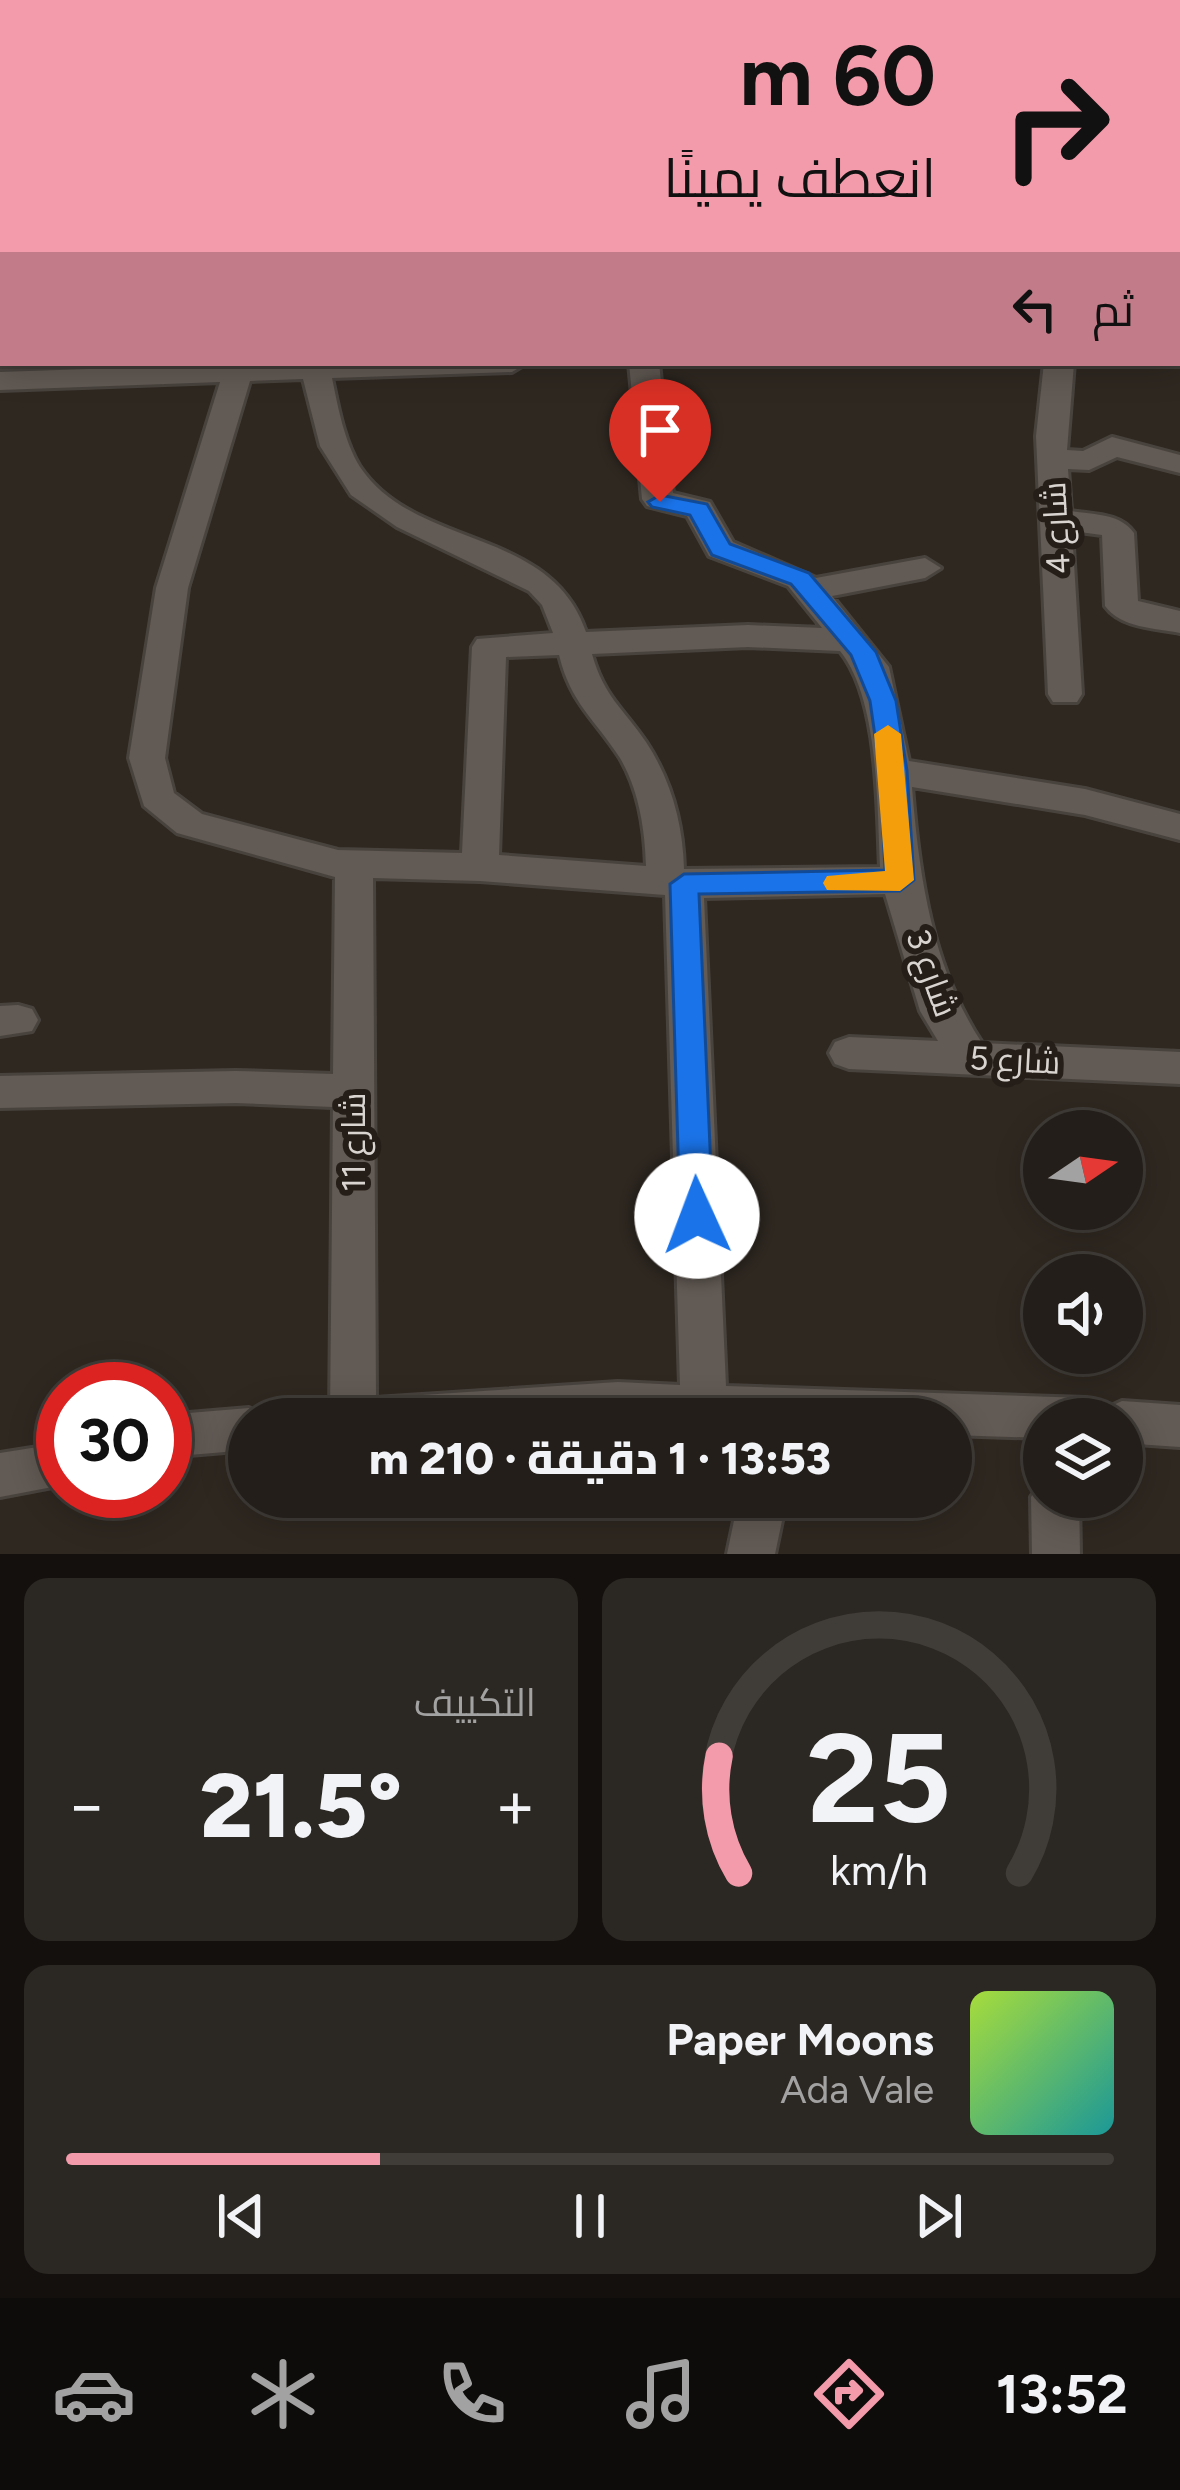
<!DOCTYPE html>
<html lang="ar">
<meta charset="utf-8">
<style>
:root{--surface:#231e19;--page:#2b2722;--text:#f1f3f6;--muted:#a3a2a2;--line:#403c38;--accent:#f39aab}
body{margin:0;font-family:Figtree,Cairo,sans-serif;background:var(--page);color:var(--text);direction:rtl;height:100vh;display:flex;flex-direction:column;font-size:45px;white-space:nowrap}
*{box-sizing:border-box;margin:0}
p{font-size:39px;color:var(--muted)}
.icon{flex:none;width:66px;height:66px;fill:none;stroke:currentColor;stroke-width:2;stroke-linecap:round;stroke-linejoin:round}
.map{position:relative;height:1554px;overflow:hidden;direction:ltr}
.details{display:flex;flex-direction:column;gap:24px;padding:24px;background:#13100e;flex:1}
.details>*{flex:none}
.hud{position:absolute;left:0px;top:0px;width:1182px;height:366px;box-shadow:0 6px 30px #0003,0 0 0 3px var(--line);direction:rtl;background:#f39aab;color:#111;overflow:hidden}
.needle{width:78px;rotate:77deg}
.fabs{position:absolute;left:1023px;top:1110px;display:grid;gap:24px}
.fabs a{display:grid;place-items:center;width:120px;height:120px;border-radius:50%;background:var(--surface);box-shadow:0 6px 30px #0003,0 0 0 3px var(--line);font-size:60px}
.speed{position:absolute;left:36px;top:1362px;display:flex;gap:24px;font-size:60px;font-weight:700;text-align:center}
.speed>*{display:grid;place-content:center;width:156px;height:156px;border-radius:50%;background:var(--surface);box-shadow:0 6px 30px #0003,0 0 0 3px var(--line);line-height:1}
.speed .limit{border:18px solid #d22;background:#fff;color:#111}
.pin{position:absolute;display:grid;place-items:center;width:102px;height:102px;color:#fff;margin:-123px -51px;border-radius:50% 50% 50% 0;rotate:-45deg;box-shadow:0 0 12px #0007}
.pin .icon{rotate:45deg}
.me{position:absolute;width:132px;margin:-66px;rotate:358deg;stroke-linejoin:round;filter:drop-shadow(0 0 9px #0008)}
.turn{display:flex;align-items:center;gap:42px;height:252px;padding:0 48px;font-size:54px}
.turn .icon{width:156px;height:156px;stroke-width:2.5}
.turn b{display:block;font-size:84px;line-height:102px}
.then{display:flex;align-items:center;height:114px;padding:0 48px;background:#0003;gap:24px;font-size:45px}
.big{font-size:90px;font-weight:800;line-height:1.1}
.details .card{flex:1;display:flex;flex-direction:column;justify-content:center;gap:18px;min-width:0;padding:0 42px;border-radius:24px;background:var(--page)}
.details .dial{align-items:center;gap:0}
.dial svg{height:312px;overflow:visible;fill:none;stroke:var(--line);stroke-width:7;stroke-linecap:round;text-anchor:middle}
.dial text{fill:var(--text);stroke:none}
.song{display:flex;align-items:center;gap:36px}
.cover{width:144px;height:144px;border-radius:18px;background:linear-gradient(135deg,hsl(80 70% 55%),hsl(180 70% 35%))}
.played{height:12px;border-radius:6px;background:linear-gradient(90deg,var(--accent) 30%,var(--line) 30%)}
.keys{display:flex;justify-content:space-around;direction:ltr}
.heat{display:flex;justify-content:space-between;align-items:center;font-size:66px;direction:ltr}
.details .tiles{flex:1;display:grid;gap:24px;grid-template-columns:1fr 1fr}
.card:last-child{grid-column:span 2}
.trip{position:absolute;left:228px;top:1398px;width:744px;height:120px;border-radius:60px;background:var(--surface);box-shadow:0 6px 30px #0003,0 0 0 3px var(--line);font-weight:800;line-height:120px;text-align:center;direction:rtl}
.dock{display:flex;height:192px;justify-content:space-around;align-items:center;background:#0e0c0a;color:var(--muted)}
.dock .icon{width:84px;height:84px}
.dock .active{color:var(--accent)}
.dock b{font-size:54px;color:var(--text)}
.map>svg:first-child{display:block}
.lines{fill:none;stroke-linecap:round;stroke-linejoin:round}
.minor-casing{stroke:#49433e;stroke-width:6}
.minor{fill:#625a54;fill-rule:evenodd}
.route{fill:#1a73e8;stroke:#114b97;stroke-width:3}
.slow{fill:#f59e0b}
.labels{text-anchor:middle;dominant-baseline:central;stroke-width:12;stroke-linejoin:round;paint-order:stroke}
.street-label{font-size:33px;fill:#d9d4d0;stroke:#251e18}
</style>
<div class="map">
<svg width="1180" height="1554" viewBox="0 0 1180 1554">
<rect width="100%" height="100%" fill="#2f2821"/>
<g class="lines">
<g class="minor-casing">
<path id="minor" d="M4,0H30L3,4Z
M33,0H67L69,3H35Z
M108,0H132L106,3Z
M243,0H268L241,3Z
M460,0H484L459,3Z
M738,0H764L766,3H740Z
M1046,0H1071L1073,3H1048Z
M0,27H3V41H0Z
M1179,305L1180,306V324L1179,323Z
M1179,347H1180V365L1172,363H1179Z
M261,363H527L512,372L332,378C338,407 344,441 360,467C416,550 550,526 586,632L748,625L822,628L788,586L709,556L687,516L647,506L642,499L629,363H659L673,493L710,502L733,542L816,578L925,558L941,568L925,578L832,596L889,667L909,761L1085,789L1180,814V840L1085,815L912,787C919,876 932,967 982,1043L1180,1052V1084L849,1069L835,1064L829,1053L835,1042L849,1037L938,1041L920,1011L885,894L704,898L726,1386L1086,1398L1105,1409L1122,1401L1180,1405V1447L1122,1443V1419H1044V1438L951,1435V1419H330L333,1107L236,1103L0,1108V1076L236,1071L333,1074L335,877L177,833L144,806L129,758L156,588L220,382L0,390V372ZM303,379L320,446L351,495L397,527L529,591L542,605L553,633L477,639L472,647L462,853L338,850L202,814L174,793L165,758L188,588L250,381ZM748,647L840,651C879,699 877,806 880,867L684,869C683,824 671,780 646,742C623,708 604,697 592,654ZM559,655C571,704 595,719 620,758C639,790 645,830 646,866L499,855L506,657ZM373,878L480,881L665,895L680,1385L618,1382L376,1398Z
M1044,363H1074L1067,450L1083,451L1112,437L1180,455V473L1117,457L1089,470L1068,469L1071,511C1094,515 1120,513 1134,533L1138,601L1180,611V633C1155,628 1121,628 1105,606L1102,535L1072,531L1082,694L1077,702H1053L1048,694L1036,436Z
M18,1005L32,1009L38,1020L32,1031L0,1036V1006Z
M249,1408L268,1419H249V1450L165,1457V1415Z
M63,1443V1485L0,1497V1453Z
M1044,1479V1497H1079L1080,1554H1032L1031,1497Z
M739,1497H787L775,1554H727Z"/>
</g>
<use href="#minor" class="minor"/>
</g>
<path class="route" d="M660,495L707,504L730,544L809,573L876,652L896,701L907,771L914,880L900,891L699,894L713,1216L708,1225L697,1229L685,1225L680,1216L670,884L684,874L885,870L880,771L870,701L851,655L791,584L712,555L690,515L652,507L648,502Z"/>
<path class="slow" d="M888,725L901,734L914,880L900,891L827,890L823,883L827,876L885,871L874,734Z"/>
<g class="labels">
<g class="street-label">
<text transform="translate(1056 528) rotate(-93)">شارع 4</text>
<text transform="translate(932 973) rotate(70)">شارع 3</text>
<text transform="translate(1015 1060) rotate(3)">شارع 5</text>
<text transform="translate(353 1142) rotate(-90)">شارع 11</text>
</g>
</g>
</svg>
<div class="fabs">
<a><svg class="needle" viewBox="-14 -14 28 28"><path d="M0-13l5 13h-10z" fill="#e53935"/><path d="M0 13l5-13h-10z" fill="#a3a2a2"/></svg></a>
<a><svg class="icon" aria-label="sound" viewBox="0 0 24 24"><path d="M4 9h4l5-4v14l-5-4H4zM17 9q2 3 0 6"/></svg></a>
<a><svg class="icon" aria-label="layers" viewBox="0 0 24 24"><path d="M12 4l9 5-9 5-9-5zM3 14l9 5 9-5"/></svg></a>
</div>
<div class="speed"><div class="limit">30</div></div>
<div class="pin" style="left:660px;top:502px;background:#d93025"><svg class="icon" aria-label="arrive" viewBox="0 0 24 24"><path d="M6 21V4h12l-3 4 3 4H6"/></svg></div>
<svg class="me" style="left:697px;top:1216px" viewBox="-20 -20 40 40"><circle r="19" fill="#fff"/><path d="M0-13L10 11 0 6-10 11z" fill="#1a73e8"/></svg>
<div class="trip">13:53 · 1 دقيقة · 210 m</div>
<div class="hud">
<div class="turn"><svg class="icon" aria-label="right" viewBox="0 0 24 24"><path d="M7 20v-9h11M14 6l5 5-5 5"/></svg><div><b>60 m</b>انعطف يمينًا</div></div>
<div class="then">ثم<svg class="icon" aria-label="left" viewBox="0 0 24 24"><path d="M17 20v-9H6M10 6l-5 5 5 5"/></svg></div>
</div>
</div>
<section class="details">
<div class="tiles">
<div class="card dial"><svg viewBox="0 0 100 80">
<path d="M14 69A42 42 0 1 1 86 69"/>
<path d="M14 69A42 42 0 0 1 9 39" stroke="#f39aab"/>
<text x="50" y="56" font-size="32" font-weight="700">25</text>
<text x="50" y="72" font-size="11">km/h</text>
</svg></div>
<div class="card"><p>التكييف</p>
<div class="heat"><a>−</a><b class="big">21.5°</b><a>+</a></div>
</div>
<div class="card">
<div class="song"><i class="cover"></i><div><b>Paper Moons</b><p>Ada Vale</p></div></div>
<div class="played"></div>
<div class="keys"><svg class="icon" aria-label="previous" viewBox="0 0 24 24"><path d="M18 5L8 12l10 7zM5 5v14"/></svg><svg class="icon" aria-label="pause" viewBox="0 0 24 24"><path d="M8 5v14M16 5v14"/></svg><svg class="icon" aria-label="next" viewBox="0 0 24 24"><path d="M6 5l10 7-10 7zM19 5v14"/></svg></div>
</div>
</div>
</section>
<nav class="dock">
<b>13:52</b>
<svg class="icon active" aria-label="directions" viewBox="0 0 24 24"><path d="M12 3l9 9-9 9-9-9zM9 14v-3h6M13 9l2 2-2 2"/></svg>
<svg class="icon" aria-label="music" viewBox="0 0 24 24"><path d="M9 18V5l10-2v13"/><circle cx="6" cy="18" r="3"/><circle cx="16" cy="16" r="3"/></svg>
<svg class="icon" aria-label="phone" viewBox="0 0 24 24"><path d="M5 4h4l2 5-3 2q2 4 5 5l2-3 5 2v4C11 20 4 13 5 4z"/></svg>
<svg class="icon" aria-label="climate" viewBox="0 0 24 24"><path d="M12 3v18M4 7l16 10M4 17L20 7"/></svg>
<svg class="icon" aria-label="car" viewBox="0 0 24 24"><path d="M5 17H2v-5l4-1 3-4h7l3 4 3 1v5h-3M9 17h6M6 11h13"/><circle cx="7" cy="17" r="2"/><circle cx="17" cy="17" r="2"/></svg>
</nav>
